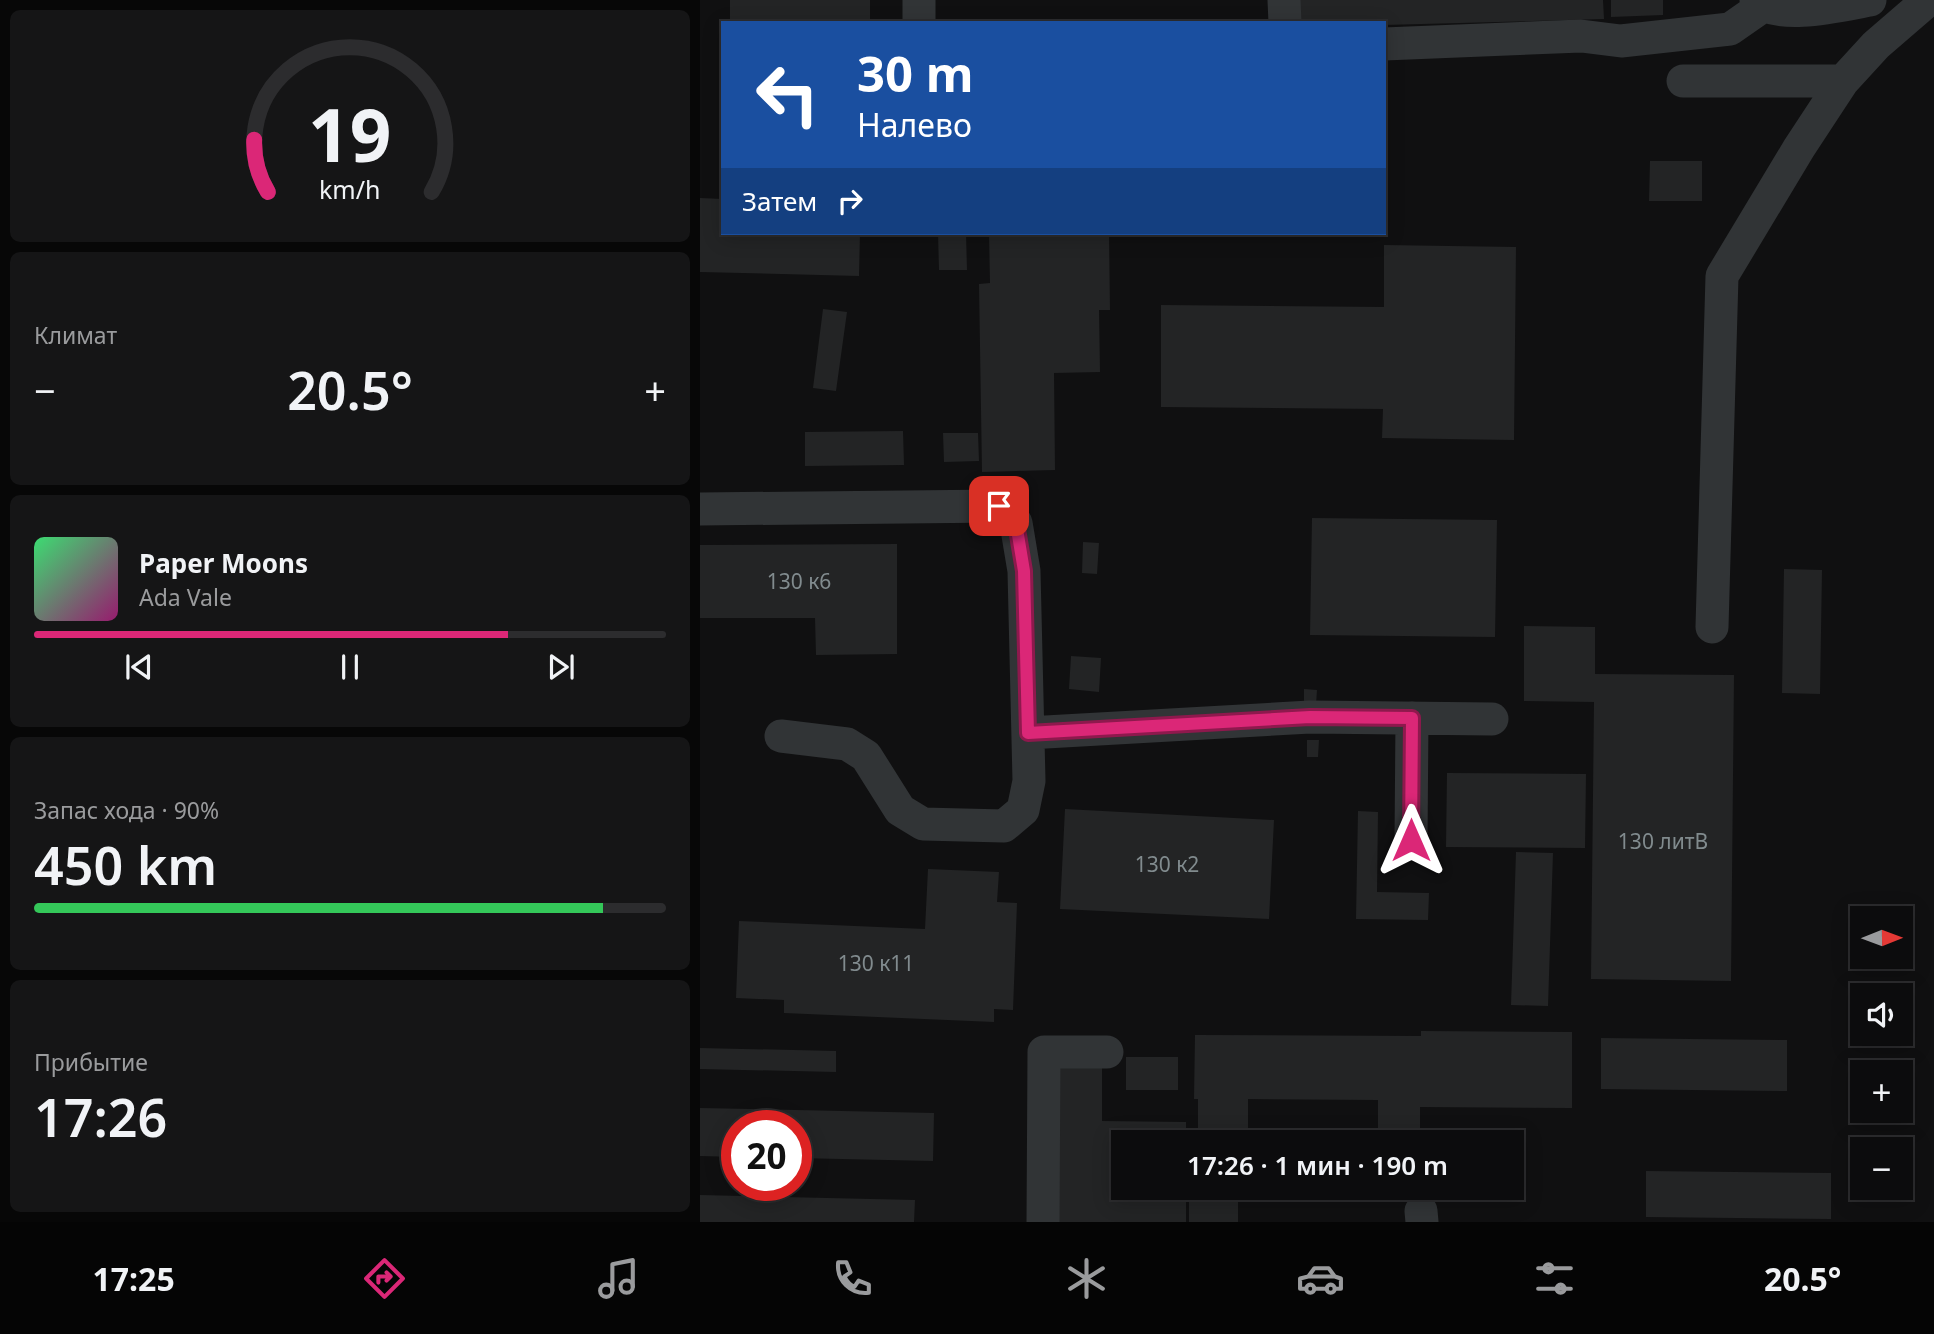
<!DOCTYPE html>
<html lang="ru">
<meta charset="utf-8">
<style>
:root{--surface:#0c0c0d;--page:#151516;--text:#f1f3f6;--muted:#9a9b9d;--line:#2c2c2e;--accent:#db2777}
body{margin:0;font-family:"Noto Sans",sans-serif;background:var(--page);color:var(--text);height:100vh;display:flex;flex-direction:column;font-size:26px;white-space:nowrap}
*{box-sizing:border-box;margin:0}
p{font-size:23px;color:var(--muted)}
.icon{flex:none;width:38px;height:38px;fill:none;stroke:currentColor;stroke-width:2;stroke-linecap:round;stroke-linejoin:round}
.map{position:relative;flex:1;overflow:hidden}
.sheet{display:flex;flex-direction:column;gap:10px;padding:10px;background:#070707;width:700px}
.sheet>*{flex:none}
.banner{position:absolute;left:21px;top:21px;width:665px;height:214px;border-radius:0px;box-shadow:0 4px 18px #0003,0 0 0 2px var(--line);background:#1a4fa0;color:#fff;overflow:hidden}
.needle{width:46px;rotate:89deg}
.fabs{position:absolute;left:1150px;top:906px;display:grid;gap:14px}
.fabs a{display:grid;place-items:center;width:63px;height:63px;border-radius:0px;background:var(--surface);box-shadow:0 4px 18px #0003,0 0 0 2px var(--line);font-size:35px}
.speed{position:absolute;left:21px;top:1110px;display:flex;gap:14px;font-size:35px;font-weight:700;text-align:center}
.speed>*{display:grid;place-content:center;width:91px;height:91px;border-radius:50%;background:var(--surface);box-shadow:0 4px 18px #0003,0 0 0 2px var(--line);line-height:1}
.speed .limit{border:10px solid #d22;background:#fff;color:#111}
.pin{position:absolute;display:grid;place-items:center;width:60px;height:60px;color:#fff;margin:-30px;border-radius:14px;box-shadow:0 4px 10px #0006}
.me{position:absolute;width:77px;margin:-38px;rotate:0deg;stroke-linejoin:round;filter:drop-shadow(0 0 5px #0008)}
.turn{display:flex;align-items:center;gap:24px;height:147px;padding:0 21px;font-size:32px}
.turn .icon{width:91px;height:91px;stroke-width:2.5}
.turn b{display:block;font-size:49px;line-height:60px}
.then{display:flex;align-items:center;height:66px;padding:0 21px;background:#0003;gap:14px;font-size:26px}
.big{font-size:52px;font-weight:600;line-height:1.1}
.sheet .widget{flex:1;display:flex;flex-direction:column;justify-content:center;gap:10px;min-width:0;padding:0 24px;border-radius:10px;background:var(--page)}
.sheet .dial{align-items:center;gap:0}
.dial svg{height:182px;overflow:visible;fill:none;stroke:var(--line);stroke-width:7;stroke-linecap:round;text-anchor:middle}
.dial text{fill:var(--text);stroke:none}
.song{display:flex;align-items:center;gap:21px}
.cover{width:84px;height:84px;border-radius:10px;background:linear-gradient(135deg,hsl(140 70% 55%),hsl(320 70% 35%))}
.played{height:7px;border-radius:4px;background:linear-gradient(90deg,var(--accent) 75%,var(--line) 75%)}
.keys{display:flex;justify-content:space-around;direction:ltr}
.heat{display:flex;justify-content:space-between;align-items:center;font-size:38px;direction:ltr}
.charge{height:10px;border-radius:5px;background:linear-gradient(90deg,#34c759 90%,var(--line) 0)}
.trip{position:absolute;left:411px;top:1130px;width:413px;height:70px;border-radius:0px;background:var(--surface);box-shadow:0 4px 18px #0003,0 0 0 2px var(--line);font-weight:600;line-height:70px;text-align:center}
.tab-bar{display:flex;height:112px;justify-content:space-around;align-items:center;background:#050505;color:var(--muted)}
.tab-bar .icon{width:49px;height:49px}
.tab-bar .current{color:var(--accent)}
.tab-bar b{font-size:32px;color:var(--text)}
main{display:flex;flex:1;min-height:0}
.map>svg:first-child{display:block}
.building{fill:#232425}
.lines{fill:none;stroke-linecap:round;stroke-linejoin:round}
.minor{stroke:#313436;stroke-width:33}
.route-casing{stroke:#8e194d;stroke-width:18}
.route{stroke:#db2777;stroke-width:12}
.labels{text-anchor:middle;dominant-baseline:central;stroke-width:7;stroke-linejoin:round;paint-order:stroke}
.number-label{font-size:21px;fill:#818b8e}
</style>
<main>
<section class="sheet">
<div class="widget dial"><svg viewBox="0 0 100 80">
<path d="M14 69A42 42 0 1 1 86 69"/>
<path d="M14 69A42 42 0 0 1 8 46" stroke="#db2777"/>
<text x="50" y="56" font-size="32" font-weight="700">19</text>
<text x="50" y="72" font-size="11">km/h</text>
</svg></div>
<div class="widget"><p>Климат</p>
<div class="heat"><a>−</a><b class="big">20.5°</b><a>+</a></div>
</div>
<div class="widget">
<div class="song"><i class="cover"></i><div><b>Paper Moons</b><p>Ada Vale</p></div></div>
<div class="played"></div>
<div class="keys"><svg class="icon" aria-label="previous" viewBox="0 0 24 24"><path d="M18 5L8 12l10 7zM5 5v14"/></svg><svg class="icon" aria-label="pause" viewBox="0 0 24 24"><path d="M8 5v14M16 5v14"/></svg><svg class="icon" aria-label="next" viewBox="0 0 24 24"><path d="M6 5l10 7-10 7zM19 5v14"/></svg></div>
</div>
<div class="widget"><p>Запас хода · 90%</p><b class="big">450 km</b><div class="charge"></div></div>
<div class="widget"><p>Прибытие</p><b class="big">17:26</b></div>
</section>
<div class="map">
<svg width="1234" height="1222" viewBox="0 0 1234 1222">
<rect width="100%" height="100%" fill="#101011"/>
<path class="building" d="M30,0H170V23H30Z
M597,0H903L904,19L684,25V23H598Z
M911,0H963V15L911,17Z
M950,161H1002V201H949Z
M0,198L23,199V233H160L159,276L0,272Z
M238,233H266L267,270H239Z
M289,233H409L410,310H399L400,372L354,373L355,470L282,472L279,284L290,283Z
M684,245L816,247L814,440L682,438L683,409L461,407V305L684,307Z
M123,309L147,312L136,391L113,388Z
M203,431L204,465L105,466V432Z
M243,433H278L279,461L244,462Z
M612,518L797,520L795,637L610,635Z
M383,542L399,543L397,574L382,573Z
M197,544V654L116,655L115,618H0V545Z
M1084,569L1122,570L1120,694L1082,693Z
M824,626L895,627V674L1034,675L1031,981L891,979L894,702L824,701Z
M371,656L401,658L399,692L369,689Z
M604,689L617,690L616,705H604Z
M607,740H619L618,757H607Z
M747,773L886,774L885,848L746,847Z
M365,809L574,820L569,919L360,909Z
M658,811L678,812L677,892L729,893L728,920L656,919Z
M816,852L853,853L848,1006L811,1005Z
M228,869L299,872L297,902L317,903L313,1010L294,1009V1022L84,1013V1000L36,998L39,921L225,929Z
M721,1031L872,1032V1108L720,1107V1143H678V1100L548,1099V1143H498V1099H494L495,1035L721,1036Z
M901,1038L1087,1040V1091L901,1089Z
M0,1048L136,1051V1072L0,1069Z
M426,1057H478V1090H426Z
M356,1067H402V1121L486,1122V1143H424V1188H486V1222H355Z
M0,1108L234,1113L233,1161L96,1158V1125H37V1157L0,1156Z
M946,1171L1131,1173V1219L946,1217Z
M489,1188H538V1222H489Z
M0,1195L215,1200L214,1222H0Z"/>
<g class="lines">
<path class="minor" d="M584,0L585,23
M1056,0C1078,21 1142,5 1170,0
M219,23V0
M684,44L881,36L921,41L1030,29L1063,6
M983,81H1143
M0,509L299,506L309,514L316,523L324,571L329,781L323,810L304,826L223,824L200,810L166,756L147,744L81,736
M1012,627L1022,276L1099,148L1143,81L1176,45L1227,1
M328,733L610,717L792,719
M711,840L712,718
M721,1211L722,1222
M343,1222L344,1052H407"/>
</g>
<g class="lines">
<g class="route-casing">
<path id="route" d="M299,506L309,514L316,523L324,571L328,733L610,717L712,718L711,840"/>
</g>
<use href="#route" class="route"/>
</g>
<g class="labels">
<g class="number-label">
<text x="99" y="581">130 к6</text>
<text x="963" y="841">130 литВ</text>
<text x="467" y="864">130 к2</text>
<text x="176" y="963">130 к11</text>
</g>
</g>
</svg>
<div class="fabs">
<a><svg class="needle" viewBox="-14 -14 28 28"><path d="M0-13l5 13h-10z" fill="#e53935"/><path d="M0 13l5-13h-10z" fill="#9a9b9d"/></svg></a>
<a><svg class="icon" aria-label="sound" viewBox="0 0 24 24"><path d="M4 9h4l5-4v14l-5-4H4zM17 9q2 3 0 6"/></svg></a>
<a>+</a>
<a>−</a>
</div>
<div class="speed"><div class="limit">20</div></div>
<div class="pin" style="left:299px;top:506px;background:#d93025"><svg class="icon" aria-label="arrive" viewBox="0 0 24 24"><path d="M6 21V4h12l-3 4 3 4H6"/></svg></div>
<svg class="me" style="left:711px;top:840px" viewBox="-20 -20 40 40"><path d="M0-17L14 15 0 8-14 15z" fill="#db2777" stroke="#fff" stroke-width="4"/></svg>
<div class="trip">17:26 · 1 мин · 190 m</div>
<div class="banner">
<div class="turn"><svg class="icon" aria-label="left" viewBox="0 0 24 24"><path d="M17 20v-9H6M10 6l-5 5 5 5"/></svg><div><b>30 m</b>Налево</div></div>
<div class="then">Затем<svg class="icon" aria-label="right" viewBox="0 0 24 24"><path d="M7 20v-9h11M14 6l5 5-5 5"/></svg></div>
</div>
</div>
</main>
<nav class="tab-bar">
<b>17:25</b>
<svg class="icon current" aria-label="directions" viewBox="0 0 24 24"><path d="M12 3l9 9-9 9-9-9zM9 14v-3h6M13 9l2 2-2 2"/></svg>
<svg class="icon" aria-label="music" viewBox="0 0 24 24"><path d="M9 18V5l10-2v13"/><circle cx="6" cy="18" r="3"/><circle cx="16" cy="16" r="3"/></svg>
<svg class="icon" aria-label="phone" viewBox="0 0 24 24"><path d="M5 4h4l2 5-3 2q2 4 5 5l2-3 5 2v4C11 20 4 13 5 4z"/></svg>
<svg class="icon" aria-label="climate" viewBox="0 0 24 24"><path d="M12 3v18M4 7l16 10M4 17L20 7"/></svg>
<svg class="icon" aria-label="car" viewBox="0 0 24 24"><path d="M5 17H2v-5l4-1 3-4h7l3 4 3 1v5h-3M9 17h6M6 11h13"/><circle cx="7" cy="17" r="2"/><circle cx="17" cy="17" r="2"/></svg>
<svg class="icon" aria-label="filters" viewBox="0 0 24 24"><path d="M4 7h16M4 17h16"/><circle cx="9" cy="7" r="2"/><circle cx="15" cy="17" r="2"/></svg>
<b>20.5°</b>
</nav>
